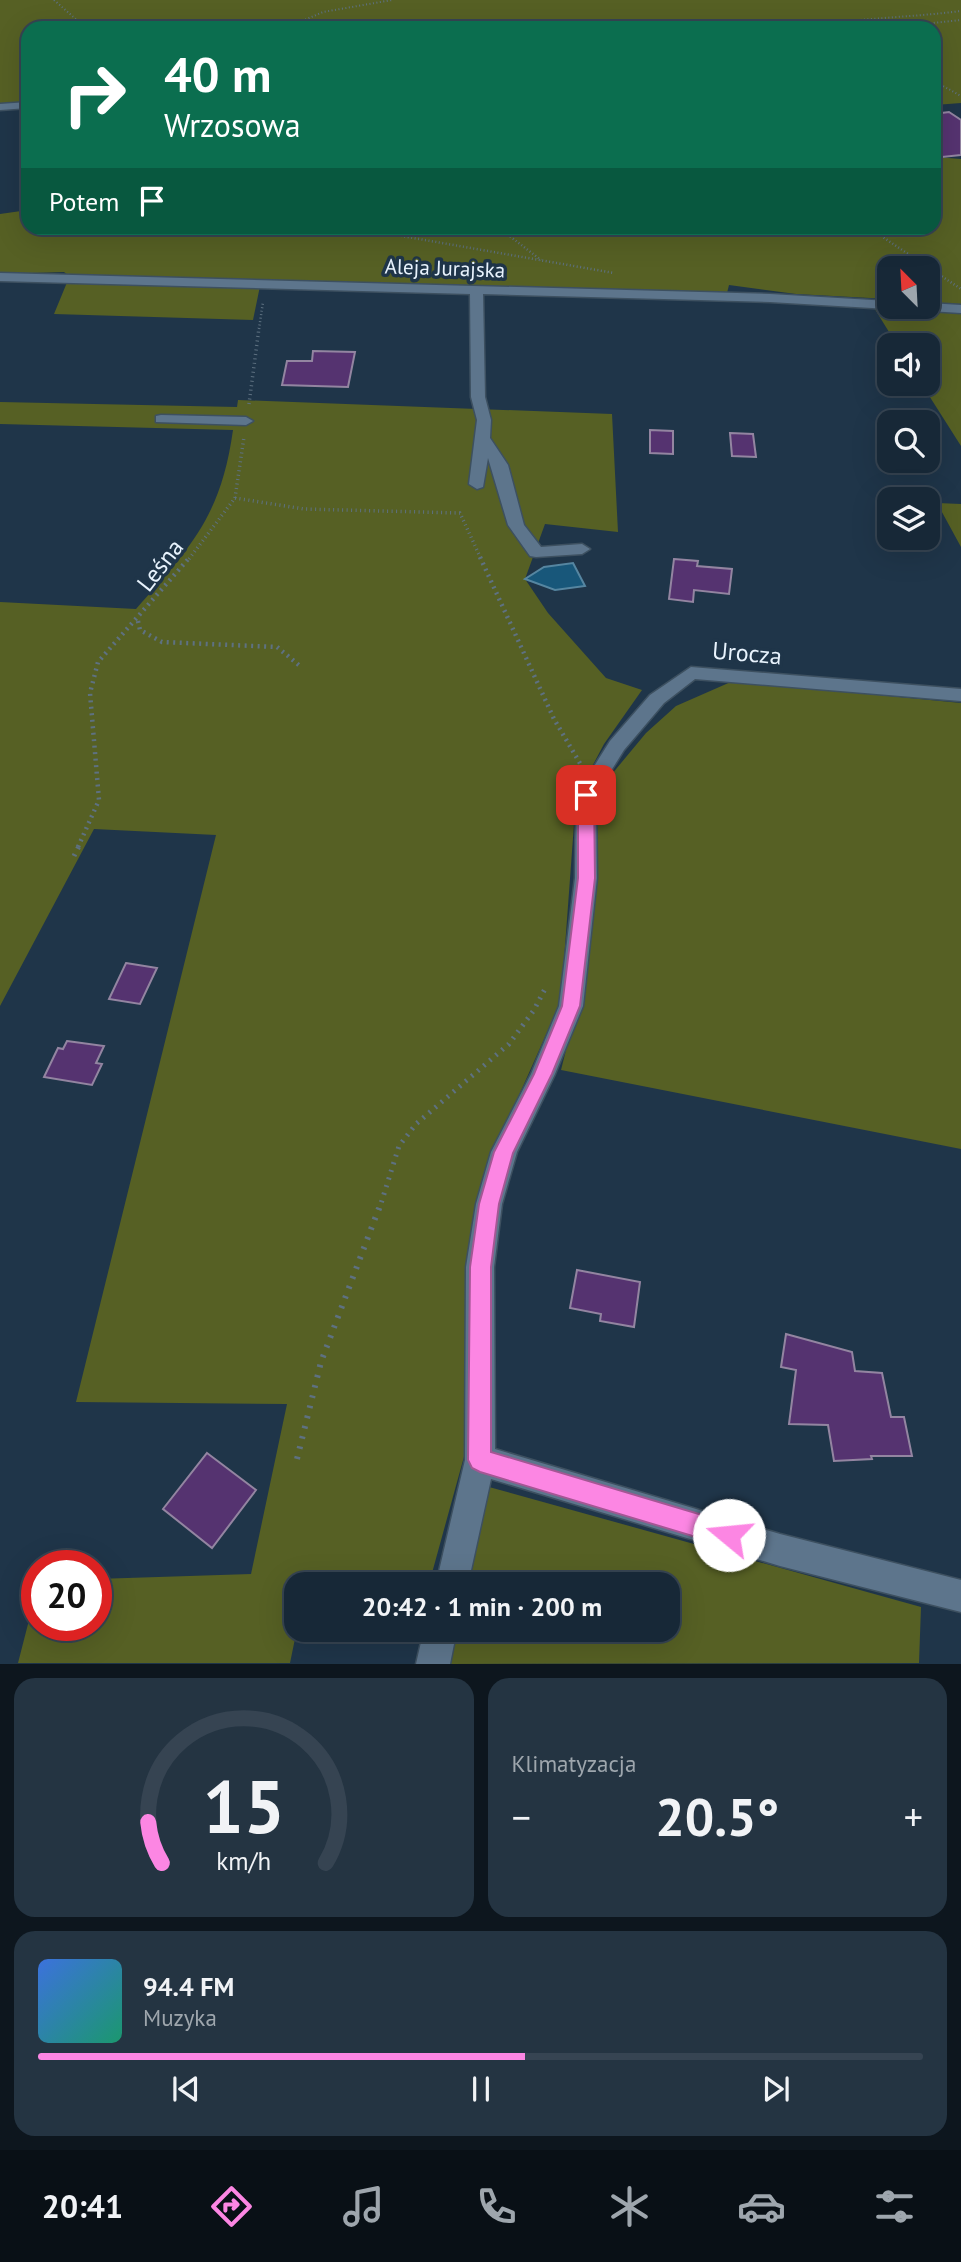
<!DOCTYPE html>
<html lang="pl">
<meta charset="utf-8">
<style>
:root{--surface:#172837;--page:#243442;--text:#f1f3f6;--muted:#9ea6ad;--line:#364452;--accent:#fc86e3}
body{margin:0;font-family:"PT Sans",sans-serif;background:var(--page);color:var(--text);height:100vh;display:flex;flex-direction:column;font-size:26px;white-space:nowrap}
*{box-sizing:border-box;margin:0}
p{font-size:23px;color:var(--muted)}
.icon{flex:none;width:38px;height:38px;fill:none;stroke:currentColor;stroke-width:2;stroke-linecap:round;stroke-linejoin:round}
.map{position:relative;height:1664px;overflow:hidden}
.sheet{display:flex;flex-direction:column;gap:14px;padding:14px;background:#0d161e;flex:1}
.sheet>*{flex:none}
.guide{position:absolute;left:21px;top:21px;width:920px;height:214px;border-radius:21px;box-shadow:0 7px 28px #0002,0 0 0 2px var(--line);background:#0b6e4f;color:#fff;overflow:hidden}
.needle{width:46px;rotate:336deg}
.fabs{position:absolute;left:877px;top:256px;display:grid;gap:14px}
.fabs a{display:grid;place-items:center;width:63px;height:63px;border-radius:14px;background:var(--surface);box-shadow:0 7px 28px #0002,0 0 0 2px var(--line);font-size:35px}
.speed{position:absolute;left:21px;top:1550px;display:flex;gap:14px;font-size:35px;font-weight:700;text-align:center}
.speed>*{display:grid;place-content:center;width:91px;height:91px;border-radius:50%;background:var(--surface);box-shadow:0 7px 28px #0002,0 0 0 2px var(--line);line-height:1}
.speed .limit{border:10px solid #d22;background:#fff;color:#111}
.pin{position:absolute;display:grid;place-items:center;width:60px;height:60px;color:#fff;margin:-30px;border-radius:14px;box-shadow:0 4px 10px #0006}
.me{position:absolute;width:77px;margin:-38px;rotate:287deg;stroke-linejoin:round;filter:drop-shadow(0 0 5px #0008)}
.turn{display:flex;align-items:center;gap:24px;height:147px;padding:0 28px;font-size:32px}
.turn .icon{width:91px;height:91px;stroke-width:2.5}
.turn b{display:block;font-size:49px;line-height:60px}
.then{display:flex;align-items:center;height:66px;padding:0 28px;background:#0003;gap:14px;font-size:26px}
.big{font-size:52px;font-weight:700;line-height:1.1}
.sheet .card{flex:1;display:flex;flex-direction:column;justify-content:center;gap:10px;min-width:0;padding:0 24px;border-radius:21px;background:var(--page)}
.sheet .dial{align-items:center;gap:0}
.dial svg{height:182px;overflow:visible;fill:none;stroke:var(--line);stroke-width:7;stroke-linecap:round;text-anchor:middle}
.dial text{fill:var(--text);stroke:none}
.song{display:flex;align-items:center;gap:21px}
.cover{width:84px;height:84px;border-radius:10px;background:linear-gradient(135deg,hsl(220 70% 55%),hsl(160 70% 35%))}
.played{height:7px;border-radius:4px;background:linear-gradient(90deg,var(--accent) 55%,var(--line) 55%)}
.keys{display:flex;justify-content:space-around;direction:ltr}
.heat{display:flex;justify-content:space-between;align-items:center;font-size:38px;direction:ltr}
.sheet .tiles{flex:1;display:grid;gap:14px;grid-template-columns:1fr 1fr}
.card:last-child{grid-column:span 2}
.trip{position:absolute;left:284px;top:1572px;width:396px;height:70px;border-radius:21px;background:var(--surface);box-shadow:0 7px 28px #0002,0 0 0 2px var(--line);font-weight:700;line-height:70px;text-align:center}
.dock{display:flex;height:112px;justify-content:space-around;align-items:center;background:#091016;color:var(--muted)}
.dock .icon{width:49px;height:49px}
.dock .active{color:var(--accent)}
.dock b{font-size:32px;color:var(--text)}
.map>svg:first-child{display:block}
.green{fill:#566024}
.water{fill:#18577a;stroke:#5686a1;stroke-width:2}
.building{fill:#553370;stroke:#9385a1;stroke-width:2}
.lines{fill:none;stroke-linecap:round;stroke-linejoin:round}
.minor-casing{stroke:#3d5060;stroke-width:3}
.path-far5{stroke:#5e7181;stroke-width:2;stroke-dasharray:1 2.5;stroke-linecap:butt}
.path-far4{stroke:#5e7181;stroke-width:2.5;stroke-dasharray:1 2.5;stroke-linecap:butt}
.path-far3{stroke:#5e7181;stroke-width:3.5;stroke-dasharray:1 3.5;stroke-linecap:butt}
.path-far2{stroke:#5e7181;stroke-width:4.5;stroke-dasharray:2 4.5;stroke-linecap:butt}
.path-far1{stroke:#5e7181;stroke-width:5;stroke-dasharray:2 6;stroke-linecap:butt}
.path{stroke:#5e7181;stroke-width:6;stroke-dasharray:2.5 8;stroke-linecap:butt}
.minor{fill:#5d758c;fill-rule:evenodd}
.route{fill:#fc86e3;stroke:#a45794;stroke-width:2}
.labels{text-anchor:middle;dominant-baseline:central;stroke-width:7;stroke-linejoin:round;paint-order:stroke}
.far-street-label{font-size:21px;fill:#e8f3fd;stroke:#1f3549}
.street-label{font-size:24px;fill:#e8f3fd;stroke:#1f3549}
</style>
<div class="map">
<svg width="961" height="1664" viewBox="0 0 961 1664">
<rect width="100%" height="100%" fill="#1f3549"/>
<path class="green" d="M0,0H961V103L935,105L934,28H28V101L0,104Z
M935,157L961,159V304L928,303V268H889V299L796,294L729,285L727,293L69,276L64,272L0,274V214L28,210V228H934Z
M68,280L260,286L253,320L54,314Z
M873,306L961,312V446L921,383H928V345H897Z
M238,400L612,414L618,532L545,524L525,579L548,613L606,678L642,690L604,744L576,797L561,1001L483,1176L467,1285L465,1453L429,1584H296L297,1629L290,1663H18L37,1589V1626H96V1579L251,1574L287,1404L76,1402L216,835L94,829L0,1006V602L136,609C191,547 221,516 233,430L0,424V402L237,407Z
M937,503L961,504V547Z
M733,681L961,703V1149L561,1070L581,990L595,859L597,792L646,733L676,706Z
M489,1487L921,1607L919,1663L449,1664L456,1629H667V1584H467Z"/>
<path class="water" d="M573,563L585,586L555,590L525,579L544,567Z"/>
<path class="building" d="M949,112L961,120V155L942,157L934,151V114Z
M313,351L355,352L348,387L282,385L287,361H312Z
M650,430L673,431V454L650,453Z
M730,433L753,434L756,457L732,456Z
M674,559L698,561L697,566L732,569L729,594L694,590L693,602L669,599Z
M126,963L157,968L140,1004L109,999Z
M67,1041L104,1046L96,1063L102,1064L92,1085L44,1077L58,1048L63,1049Z
M577,1270L640,1282L634,1327L600,1321L601,1314L570,1308Z
M786,1334L852,1352L855,1371L882,1373L891,1417H904L912,1456H871L872,1459L834,1461L828,1425L789,1424L796,1370L781,1367Z
M207,1453L256,1490L212,1548L163,1509Z"/>
<g class="lines">
<g class="minor-casing">
<path id="minor" d="M28,102V108L0,110V104Z
M0,273L770,294L889,301V306H895L889,309L770,302L483,294L485,397L491,420L490,438L508,465L524,525L541,547L582,544L590,549L582,554L536,557L530,556L508,525L488,458L483,487L477,489L469,484L477,420L471,397L470,294L0,281Z
M928,303L961,305V313L912,310L906,306H928Z
M161,415L246,417L253,421L246,425L156,422V416Z
M691,667L961,689V701L695,679L664,703L624,750L596,795L597,878L583,1006L555,1074L517,1152L502,1204L494,1267L495,1449L780,1534L961,1580V1612L780,1566L491,1479L468,1584H436L465,1460L466,1267L476,1204L491,1152L531,1074L559,1006L575,878L576,795L610,741L650,695Z
M424,1629H457L450,1664H416Z"/>
</g>
<path class="path-far5" d="M54,0L86,28
M842,21L852,28
M189,28L293,21
M286,28L323,12L392,0
M798,28C852,18 906,18 961,11
M885,28L961,20
M934,81L961,96"/>
<path class="path-far4" d="M356,228L614,273
M499,228L541,260
M869,228L961,289
M259,329L263,302"/>
<path class="path-far3" d="M249,404L259,328
M235,498L304,509L460,513L481,559
M189,559L235,498L244,437"/>
<path class="path-far2" d="M480,557L554,719L581,765
M138,621L140,630L162,642L277,647L300,666
M78,847L99,800L90,693L98,662L190,557"/>
<path class="path-far1" d="M74,856L79,846
M379,1210L399,1146L416,1124L509,1044L534,1010L546,987"/>
<path class="path" d="M297,1459L321,1362L379,1208"/>
<use href="#minor" class="minor"/>
</g>
<path class="route" d="M586,789L594,795L595,878L580,1006L552,1074L513,1153L499,1204L491,1267V1452L729,1523L738,1526L741,1535L738,1543L729,1547L480,1472L472,1468L468,1460L470,1267L479,1204L494,1152L534,1074L562,1006L578,878V795Z"/>
<g class="labels">
<g class="far-street-label">
<text transform="translate(445 268) rotate(2)">Aleja Jurajska</text>
</g>
<g class="street-label">
<text transform="translate(160 565) rotate(-52)">Leśna</text>
<text transform="translate(747 653) rotate(5)">Urocza</text>
</g>
</g>
</svg>
<div class="fabs">
<a><svg class="needle" viewBox="-14 -14 28 28"><path d="M0-13l5 13h-10z" fill="#e53935"/><path d="M0 13l5-13h-10z" fill="#9ea6ad"/></svg></a>
<a><svg class="icon" aria-label="sound" viewBox="0 0 24 24"><path d="M4 9h4l5-4v14l-5-4H4zM17 9q2 3 0 6"/></svg></a>
<a><svg class="icon" aria-label="search" viewBox="0 0 24 24"><circle cx="10" cy="10" r="6"/><path d="M15 15l6 6"/></svg></a>
<a><svg class="icon" aria-label="layers" viewBox="0 0 24 24"><path d="M12 4l9 5-9 5-9-5zM3 14l9 5 9-5"/></svg></a>
</div>
<div class="speed"><div class="limit">20</div></div>
<div class="pin" style="left:586px;top:795px;background:#d93025"><svg class="icon" aria-label="arrive" viewBox="0 0 24 24"><path d="M6 21V4h12l-3 4 3 4H6"/></svg></div>
<svg class="me" style="left:729px;top:1535px" viewBox="-20 -20 40 40"><circle r="19" fill="#fff"/><path d="M0-13L10 11 0 6-10 11z" fill="#fc86e3"/></svg>
<div class="trip">20:42 · 1 min · 200 m</div>
<div class="guide">
<div class="turn"><svg class="icon" aria-label="right" viewBox="0 0 24 24"><path d="M7 20v-9h11M14 6l5 5-5 5"/></svg><div><b>40 m</b>Wrzosowa</div></div>
<div class="then">Potem<svg class="icon" aria-label="arrive" viewBox="0 0 24 24"><path d="M6 21V4h12l-3 4 3 4H6"/></svg></div>
</div>
</div>
<section class="sheet">
<div class="tiles">
<div class="card dial"><svg viewBox="0 0 100 80">
<path d="M14 69A42 42 0 1 1 86 69"/>
<path d="M14 69A42 42 0 0 1 8 51" stroke="#fc86e3"/>
<text x="50" y="56" font-size="32" font-weight="700">15</text>
<text x="50" y="72" font-size="11">km/h</text>
</svg></div>
<div class="card"><p>Klimatyzacja</p>
<div class="heat"><a>−</a><b class="big">20.5°</b><a>+</a></div>
</div>
<div class="card">
<div class="song"><i class="cover"></i><div><b>94.4 FM</b><p>Muzyka</p></div></div>
<div class="played"></div>
<div class="keys"><svg class="icon" aria-label="previous" viewBox="0 0 24 24"><path d="M18 5L8 12l10 7zM5 5v14"/></svg><svg class="icon" aria-label="pause" viewBox="0 0 24 24"><path d="M8 5v14M16 5v14"/></svg><svg class="icon" aria-label="next" viewBox="0 0 24 24"><path d="M6 5l10 7-10 7zM19 5v14"/></svg></div>
</div>
</div>
</section>
<nav class="dock">
<b>20:41</b>
<svg class="icon active" aria-label="directions" viewBox="0 0 24 24"><path d="M12 3l9 9-9 9-9-9zM9 14v-3h6M13 9l2 2-2 2"/></svg>
<svg class="icon" aria-label="music" viewBox="0 0 24 24"><path d="M9 18V5l10-2v13"/><circle cx="6" cy="18" r="3"/><circle cx="16" cy="16" r="3"/></svg>
<svg class="icon" aria-label="phone" viewBox="0 0 24 24"><path d="M5 4h4l2 5-3 2q2 4 5 5l2-3 5 2v4C11 20 4 13 5 4z"/></svg>
<svg class="icon" aria-label="climate" viewBox="0 0 24 24"><path d="M12 3v18M4 7l16 10M4 17L20 7"/></svg>
<svg class="icon" aria-label="car" viewBox="0 0 24 24"><path d="M5 17H2v-5l4-1 3-4h7l3 4 3 1v5h-3M9 17h6M6 11h13"/><circle cx="7" cy="17" r="2"/><circle cx="17" cy="17" r="2"/></svg>
<svg class="icon" aria-label="filters" viewBox="0 0 24 24"><path d="M4 7h16M4 17h16"/><circle cx="9" cy="7" r="2"/><circle cx="15" cy="17" r="2"/></svg>
</nav>
